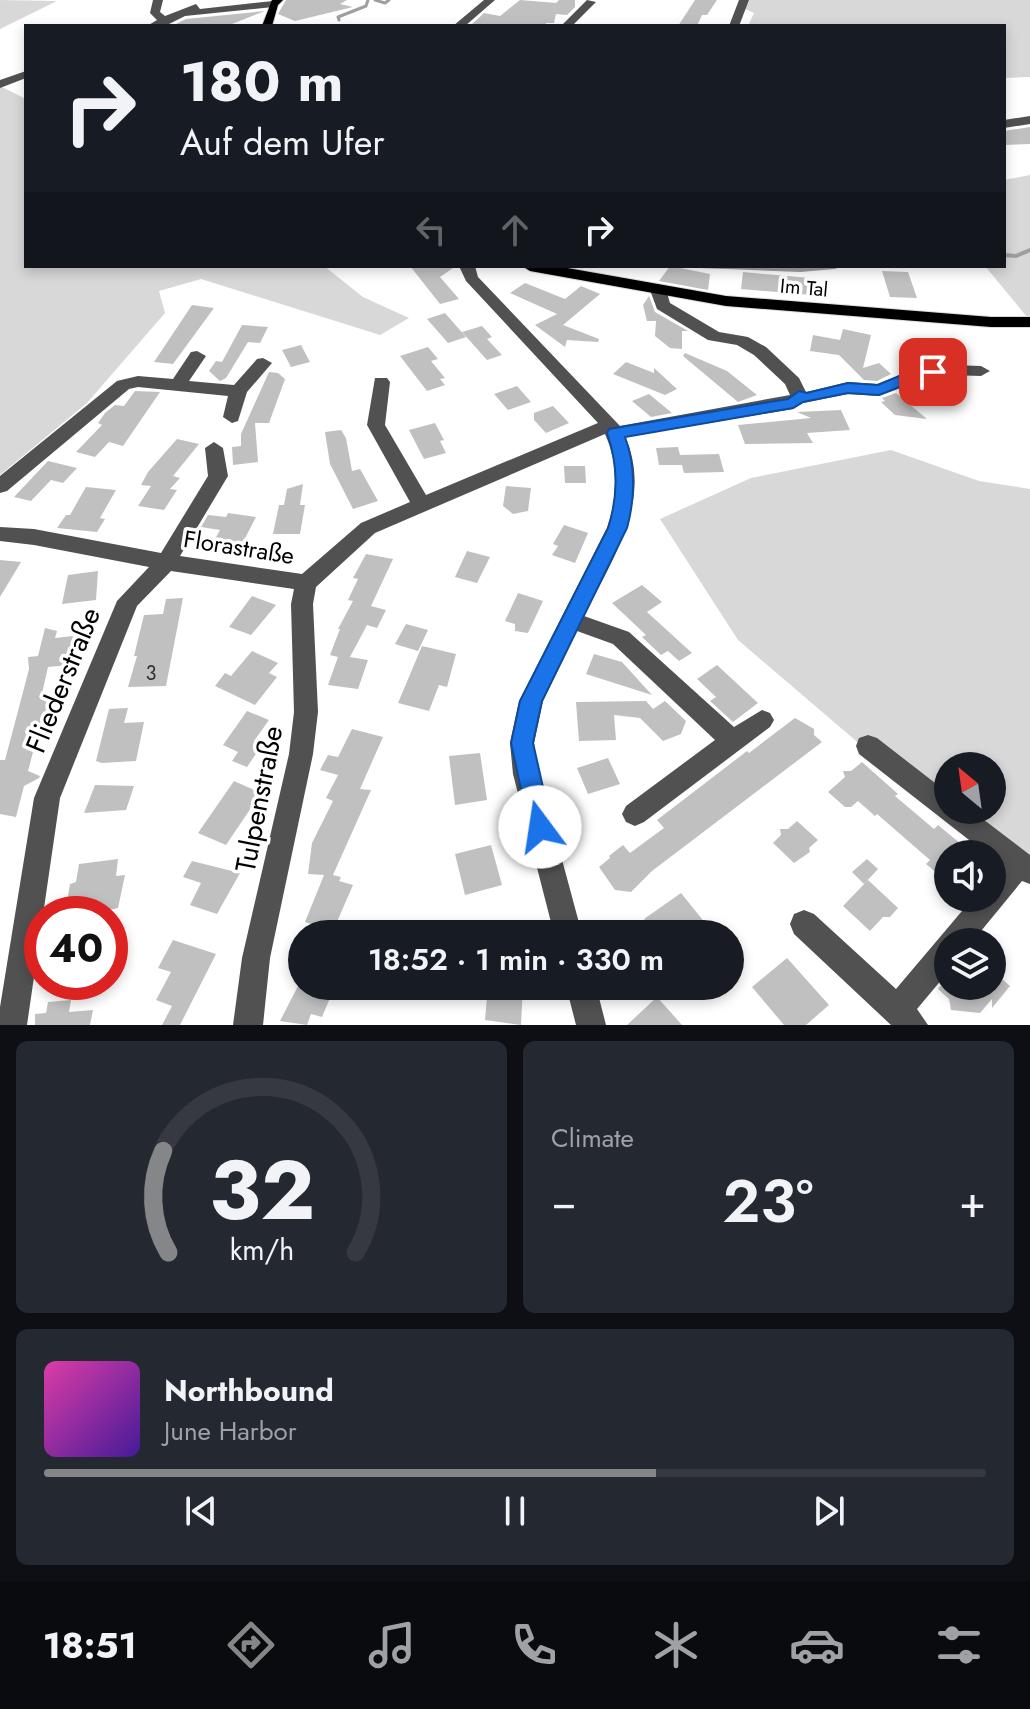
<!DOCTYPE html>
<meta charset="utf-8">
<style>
:root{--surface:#171b24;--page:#242831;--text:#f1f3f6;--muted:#9ea1a6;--line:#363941;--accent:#858687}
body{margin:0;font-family:Jost,sans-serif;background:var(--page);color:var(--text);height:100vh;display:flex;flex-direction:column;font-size:30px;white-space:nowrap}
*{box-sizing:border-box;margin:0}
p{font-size:26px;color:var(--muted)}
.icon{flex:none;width:44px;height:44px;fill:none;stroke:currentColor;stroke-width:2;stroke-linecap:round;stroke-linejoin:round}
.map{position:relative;height:1025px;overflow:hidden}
.drawer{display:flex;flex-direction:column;gap:16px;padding:16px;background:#0d0f14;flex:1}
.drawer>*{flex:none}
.banner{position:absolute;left:24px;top:24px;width:982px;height:244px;border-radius:0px;box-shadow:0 4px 12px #0003;background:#171b24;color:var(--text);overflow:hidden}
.needle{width:52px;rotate:331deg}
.buttons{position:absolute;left:934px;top:752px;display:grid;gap:16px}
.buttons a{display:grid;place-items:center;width:72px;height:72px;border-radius:50%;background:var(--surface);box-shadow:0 4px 12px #0003;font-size:40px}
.speed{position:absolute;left:24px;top:896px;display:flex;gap:16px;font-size:40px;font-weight:700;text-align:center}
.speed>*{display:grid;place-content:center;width:104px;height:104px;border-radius:50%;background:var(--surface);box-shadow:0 4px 12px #0003;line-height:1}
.speed .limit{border:12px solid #d22;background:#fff;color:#111}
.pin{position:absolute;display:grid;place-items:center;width:68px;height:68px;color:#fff;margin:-34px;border-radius:16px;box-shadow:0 4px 12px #0006}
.me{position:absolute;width:88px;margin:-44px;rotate:346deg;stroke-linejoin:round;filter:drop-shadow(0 0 6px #0008)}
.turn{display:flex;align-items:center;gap:28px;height:168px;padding:0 24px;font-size:36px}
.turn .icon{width:104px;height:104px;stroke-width:2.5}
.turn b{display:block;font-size:56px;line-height:68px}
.lanes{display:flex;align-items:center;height:76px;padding:0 24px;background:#0003;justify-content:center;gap:40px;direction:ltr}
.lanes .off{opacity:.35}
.big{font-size:60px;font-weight:600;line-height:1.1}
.drawer .widget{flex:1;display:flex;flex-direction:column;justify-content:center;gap:12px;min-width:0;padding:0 28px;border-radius:12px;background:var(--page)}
.drawer .dial{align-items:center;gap:0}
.dial svg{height:208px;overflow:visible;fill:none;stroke:var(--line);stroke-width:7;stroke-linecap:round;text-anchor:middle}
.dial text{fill:var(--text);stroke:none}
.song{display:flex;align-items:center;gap:24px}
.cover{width:96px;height:96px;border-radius:12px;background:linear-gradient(135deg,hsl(320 70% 55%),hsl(260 70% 35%))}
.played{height:8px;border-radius:4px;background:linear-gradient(90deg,var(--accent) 65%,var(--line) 65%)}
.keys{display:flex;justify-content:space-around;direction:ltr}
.heat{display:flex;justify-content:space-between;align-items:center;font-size:44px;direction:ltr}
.drawer .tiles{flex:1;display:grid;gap:16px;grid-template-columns:1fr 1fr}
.widget:last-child{grid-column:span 2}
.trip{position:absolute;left:288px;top:920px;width:456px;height:80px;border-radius:40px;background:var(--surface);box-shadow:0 4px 12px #0003;font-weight:600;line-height:80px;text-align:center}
.dock{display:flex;height:128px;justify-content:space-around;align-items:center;background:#090b0e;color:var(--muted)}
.dock .icon{width:56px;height:56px}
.dock .active{color:var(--accent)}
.dock b{font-size:36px;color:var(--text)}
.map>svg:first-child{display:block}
.green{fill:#d8d8d8}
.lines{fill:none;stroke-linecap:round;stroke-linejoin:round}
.stream-far1{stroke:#9f9f9f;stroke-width:3}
.stream{stroke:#9f9f9f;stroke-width:4}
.building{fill:#c0c0c0}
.major-casing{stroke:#dbdbdb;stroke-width:2}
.minor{fill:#515151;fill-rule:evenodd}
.major{fill:#000;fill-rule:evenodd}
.route{fill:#1a73e8;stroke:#114b97;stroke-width:2}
.labels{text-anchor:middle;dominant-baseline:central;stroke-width:7;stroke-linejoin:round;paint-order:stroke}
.far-street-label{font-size:20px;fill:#000;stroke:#fff}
.number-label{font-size:20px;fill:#303030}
.street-label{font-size:24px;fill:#000;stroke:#fff}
.near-street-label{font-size:28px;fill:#000;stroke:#fff}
</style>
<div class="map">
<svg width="1030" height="1025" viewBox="0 0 1030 1025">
<rect width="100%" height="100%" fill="#fff"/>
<path class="green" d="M0,0L57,1L0,29Z
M749,0H1030V77L1004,78V26H748L754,13L745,9Z
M0,86L26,99V266H324L363,297L409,318L380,335L201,279L159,291L165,313L87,403L0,475Z
M1030,175V317H1027L985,266H1004V180Z
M891,450L979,481L1030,489V864L959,810H992V766H948V802L862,746L738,640L660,519L751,478Z"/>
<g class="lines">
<path class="stream-far1" d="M375,0L385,3L389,0
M339,20L338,17L366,6L368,0"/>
<path class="stream" d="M1004,255L1016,256L1030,250
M700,266L800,270L835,267"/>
</g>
<path class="building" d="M286,0H347L340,4L353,7L295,21L278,14Z
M520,0L556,3L559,0H575V7L567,15L556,14L554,23H546L545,26H470L484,13L500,16Z
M695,0H717L707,15H702L697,26H678Z
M265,11L227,26H172L186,19Z
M1030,127V144L1004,145V131Z
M410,266H456L440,277L459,299L440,304Z
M670,266L710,274L708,290L659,281Z
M882,271L908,272L917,298L890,297Z
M743,272L810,278L812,295L741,289Z
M525,283L565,299L581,286L600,294L563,325L599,339L598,342L567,340L565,347L535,325L557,314L510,293Z
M649,296L655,312L688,331H682V349L670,348L655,336L656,321H647L643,305Z
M192,305L214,308L173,364L154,362Z
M445,313L466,337L448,343L427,319Z
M242,325L268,327L260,343L248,342L226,378L220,381L209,371L216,361L222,362Z
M482,326L492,337L487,339L502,355L487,360L462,332Z
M843,329L871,335L863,368L879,363L891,374L877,381L864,380L839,355L810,351L813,335L840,340Z
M301,345L310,362L291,367L282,350Z
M428,347L438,359L431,361L445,378L440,379L445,385L427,391L400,356Z
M685,353L727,371L757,395L738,402L683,356Z
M626,362L654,373V368L677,389L665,395L613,374Z
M269,372L278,373L285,379L269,423H255L258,462L233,465L232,447L241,446V434Z
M517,386L531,402L508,410L494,394Z
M135,391L160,392L123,446L109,442L95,457L76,452L102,425L98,423L105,413L115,405L124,406Z
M896,393L927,419L895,415L881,402L885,401L882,398Z
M649,394L672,413L651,417L632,401Z
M553,406L569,423L546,433L534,420V413Z
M841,410L850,430L807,433L813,443L745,444L738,425L811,418L797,412Z
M435,423L444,440L440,441L446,453L424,459L409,430Z
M341,430L346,438L352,471L360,469L378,501L353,509L330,464L325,432Z
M177,439L199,444L173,476L180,478L170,489L177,490L164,510L138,506L151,486L141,485L148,472Z
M678,447L680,455L719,454L724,472L684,473L682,465H659L656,448Z
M48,461L77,468L63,483L51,480L31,501L14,497Z
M564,466H585L586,483H565Z
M303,484L300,505H305L300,534H273L279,505H284L287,489Z
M506,486L531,488L528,511L513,514L503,506Z
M86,487L116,490L100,518L105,519L97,532L57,528L66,515H70Z
M228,513L256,517L239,550L211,546L220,530L201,527L208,515L226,517Z
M564,525L588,533L575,563L552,555L558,546L553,544Z
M467,551L490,557L477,583L455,577Z
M366,554L393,559L371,606L386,610L377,628L367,625L350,657L368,660L358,689L328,685L338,657L330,655L340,629H338L353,601L348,600L358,579L353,578Z
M0,560L21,562L0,597Z
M98,571L96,600L62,604L68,575Z
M642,585L662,602L647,612L692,653L679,661L668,651L661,655L642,637L646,635L612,603Z
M518,593L543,601L528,633L515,631V624L505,621Z
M252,596L276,605L251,635L229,627Z
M183,598L166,686L128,687L137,656H134L144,615L163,614L166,599Z
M406,624L428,630L418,651L395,644Z
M45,628L57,631L55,638L73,636L70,652L77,651L70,665L48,667L41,698L51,697L44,736L37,737L28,771L40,776L39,778L24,786L16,817L0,814V760H5L13,730L29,669L28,657L38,656Z
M422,646L456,654L447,687L439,685L429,711L398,703Z
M252,651L278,663L269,673L277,677L255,705L215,686L225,673L231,676Z
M594,654L622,662L652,695L586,674Z
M717,665L758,703L733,722L710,701L716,697L697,679Z
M646,701L653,709L665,701L686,721L681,734L663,741L640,718L614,715L616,740L579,741L576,702Z
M128,708L124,723L144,722L136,761L102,763L96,761L109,709Z
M247,711L269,720L254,741L262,745L247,767L232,761L238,752L223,745Z
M795,718L814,729V735L822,742L652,871L631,892L615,890L599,867L610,858L609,856L623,845L630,853L664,828L657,820L747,751L749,753Z
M352,729L383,737L360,789L371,790L333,875L341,877L339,881L353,885L333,931L305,922L324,875L308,874L312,843L333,801L326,798L338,775L320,770L328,755L338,757Z
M480,753L487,800L455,805L449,756Z
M608,758L620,784L588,794L577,768Z
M862,762L898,794L895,796L934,829L938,825L973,854H948V882L926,864L930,860L877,814L875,816L858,801L851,807H845L828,792L845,777L843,771H851Z
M234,781L261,793L226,845L198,833Z
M95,785L134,786L126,810L84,813Z
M797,821L818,840L809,848L810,852L794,863L773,843L781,835L780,829H788Z
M491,845L502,885L465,895L455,854Z
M118,859L116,876L125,875L118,908L109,910V914H65L70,884L76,882L79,864Z
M867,859L878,869L864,884L852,872Z
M192,861L240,873L217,914L190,905L201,883L183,877Z
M868,880L898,908L890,917H883L870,931L843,906Z
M681,893L714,934H655L644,919Z
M173,940L216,954L180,1025H162L172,1006L156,1000L171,972L158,968Z
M787,958L829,1005L806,1025H784L752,987Z
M992,970L1010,986L992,1008V999L980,1013L951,1010L949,999L938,989L940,986H992Z
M298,986H335L322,1017L311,1014L307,1025L280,1021Z
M488,986H523L521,1025L485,1020Z
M657,997L682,1025H627Z
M71,1000L69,1012L93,1010L90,1025H35V1014L46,1013L48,1002Z"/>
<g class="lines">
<g class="major-casing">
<path id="major" d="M272,0H283L278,5L272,26H262Z
M522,266H556L726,296L991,317H1030V327H991L726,306L530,271Z"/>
</g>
<path class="minor" d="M153,0H163L160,12L165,16L196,4L200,9L273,1L278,4L273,7L185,16L169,24L147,26L157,20L150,13Z
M484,0H495L465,26H453Z
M587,0L596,2L572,26H561Z
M739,0H749L739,26H729Z
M26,71V78L0,88V80Z
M1030,116V124L1004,128V120Z
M459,266H475L478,277L620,426L790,395L785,384L754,355L737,345L708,340L657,309L650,290L658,285L666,290L670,303L719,332L748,337L766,347L799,378L806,392L848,382L877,384L911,371L950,365L981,366L990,371L981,376L950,375L921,380L879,396L848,394L803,403L793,409L625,437C654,500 611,561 584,616L629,632L734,727L762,710L770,713L774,720L770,727L644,822L635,826L626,822L622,814L626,806L715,740L613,644L577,631L543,701L534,743L539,774L582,934H554L513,774L510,743L519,701L607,528C618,497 619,465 605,434L375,533L316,587L313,604L318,712L313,754L270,958L263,1025H233L242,958L289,754L294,712L291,604L294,589L171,571L137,606L60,798L27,1025H0V1007L34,798L117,601L149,567L34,545L0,541V527L34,529L161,553L208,476L205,448L214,442L223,448L228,476L180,556L302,574L361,523L410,502L367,425L375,378H387L390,382L385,425L426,495L598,423L466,281Z
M197,351L206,356L189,381L234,385L257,359L263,358L272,363L247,392L238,421L232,423L223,417L228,396L138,387L129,389L7,491L0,493V476L117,381L138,376L173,379L191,352Z
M868,735L877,738L948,793V810H971L1030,855V884L1022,881L972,942H948V972L917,1009L928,1025H891L794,934L790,924L794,914L804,910L814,914L896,989L973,898H992V876L1001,865L992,858V854H987L859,754L856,746L859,738Z
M566,986H596L606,1025H576Z"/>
<use href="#major" class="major"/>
</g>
<path class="route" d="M933,367L941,372L939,376L920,379L879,395L848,393L803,402L793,408L625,437C636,466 635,499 627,528L542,701L533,743L552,827L548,835L540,838L531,835L511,743L520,701L608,528C618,497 618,464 607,433L609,429L788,399L799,391L807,393L848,383L878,385L911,371Z"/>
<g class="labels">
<g class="far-street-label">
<text transform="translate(804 288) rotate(5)">Im Tal</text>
</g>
<g class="number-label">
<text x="151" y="673">3</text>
</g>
<g class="street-label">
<text transform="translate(239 547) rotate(9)">Florastraße</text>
</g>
<g class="near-street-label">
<text transform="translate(63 680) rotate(-68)">Fliederstraße</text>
<text transform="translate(259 799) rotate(-79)">Tulpenstraße</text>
</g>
</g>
</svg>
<div class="buttons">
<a><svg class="needle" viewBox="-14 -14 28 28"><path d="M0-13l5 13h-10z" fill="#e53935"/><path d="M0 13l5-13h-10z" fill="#9ea1a6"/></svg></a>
<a><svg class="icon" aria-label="sound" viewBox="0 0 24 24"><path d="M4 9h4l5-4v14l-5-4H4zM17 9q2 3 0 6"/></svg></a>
<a><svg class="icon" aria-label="layers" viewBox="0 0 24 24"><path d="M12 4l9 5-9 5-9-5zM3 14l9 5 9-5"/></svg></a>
</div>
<div class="speed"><div class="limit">40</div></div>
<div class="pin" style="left:933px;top:372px;background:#d93025"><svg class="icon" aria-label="arrive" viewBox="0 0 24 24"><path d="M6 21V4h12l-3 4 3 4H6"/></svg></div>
<svg class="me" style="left:540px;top:827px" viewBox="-20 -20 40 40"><circle r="19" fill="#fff"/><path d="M0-13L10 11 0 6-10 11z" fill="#1a73e8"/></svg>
<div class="trip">18:52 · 1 min · 330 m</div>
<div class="banner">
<div class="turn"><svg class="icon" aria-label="right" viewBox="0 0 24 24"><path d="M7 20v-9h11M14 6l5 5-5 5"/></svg><div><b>180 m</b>Auf dem Ufer</div></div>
<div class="lanes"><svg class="icon off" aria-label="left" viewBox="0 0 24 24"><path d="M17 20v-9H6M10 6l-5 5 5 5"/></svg><svg class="icon off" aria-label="ahead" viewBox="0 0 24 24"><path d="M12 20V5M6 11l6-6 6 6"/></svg><svg class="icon" aria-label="right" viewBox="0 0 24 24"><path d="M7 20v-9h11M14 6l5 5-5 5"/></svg></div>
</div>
</div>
<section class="drawer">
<div class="tiles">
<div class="widget dial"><svg viewBox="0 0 100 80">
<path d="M14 69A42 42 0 1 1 86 69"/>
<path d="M14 69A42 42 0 0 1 12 30" stroke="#858687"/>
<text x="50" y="56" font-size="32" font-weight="700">32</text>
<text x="50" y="72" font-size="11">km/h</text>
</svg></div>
<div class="widget"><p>Climate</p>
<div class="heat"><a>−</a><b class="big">23°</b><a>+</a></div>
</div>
<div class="widget">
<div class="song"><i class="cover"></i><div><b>Northbound</b><p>June Harbor</p></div></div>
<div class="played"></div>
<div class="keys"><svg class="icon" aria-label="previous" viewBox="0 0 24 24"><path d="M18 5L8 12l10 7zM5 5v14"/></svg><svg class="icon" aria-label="pause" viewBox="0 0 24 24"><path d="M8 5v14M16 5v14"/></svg><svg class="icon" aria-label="next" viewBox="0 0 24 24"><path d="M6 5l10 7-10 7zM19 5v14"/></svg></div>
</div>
</div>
</section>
<nav class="dock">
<b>18:51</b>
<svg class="icon active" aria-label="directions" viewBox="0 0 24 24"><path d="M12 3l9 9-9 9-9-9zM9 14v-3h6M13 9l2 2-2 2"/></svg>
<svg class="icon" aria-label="music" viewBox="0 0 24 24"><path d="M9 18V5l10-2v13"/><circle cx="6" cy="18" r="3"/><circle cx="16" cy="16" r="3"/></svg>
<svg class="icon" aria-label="phone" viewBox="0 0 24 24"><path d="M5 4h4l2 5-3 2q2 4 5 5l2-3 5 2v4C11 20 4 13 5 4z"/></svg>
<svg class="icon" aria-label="climate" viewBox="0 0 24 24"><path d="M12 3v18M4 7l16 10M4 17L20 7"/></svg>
<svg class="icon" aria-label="car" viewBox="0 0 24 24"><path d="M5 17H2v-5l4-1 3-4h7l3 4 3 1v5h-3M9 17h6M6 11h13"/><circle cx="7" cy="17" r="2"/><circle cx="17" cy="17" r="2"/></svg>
<svg class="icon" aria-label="filters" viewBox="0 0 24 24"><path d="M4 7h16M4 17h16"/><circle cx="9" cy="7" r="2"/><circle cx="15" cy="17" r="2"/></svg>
</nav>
